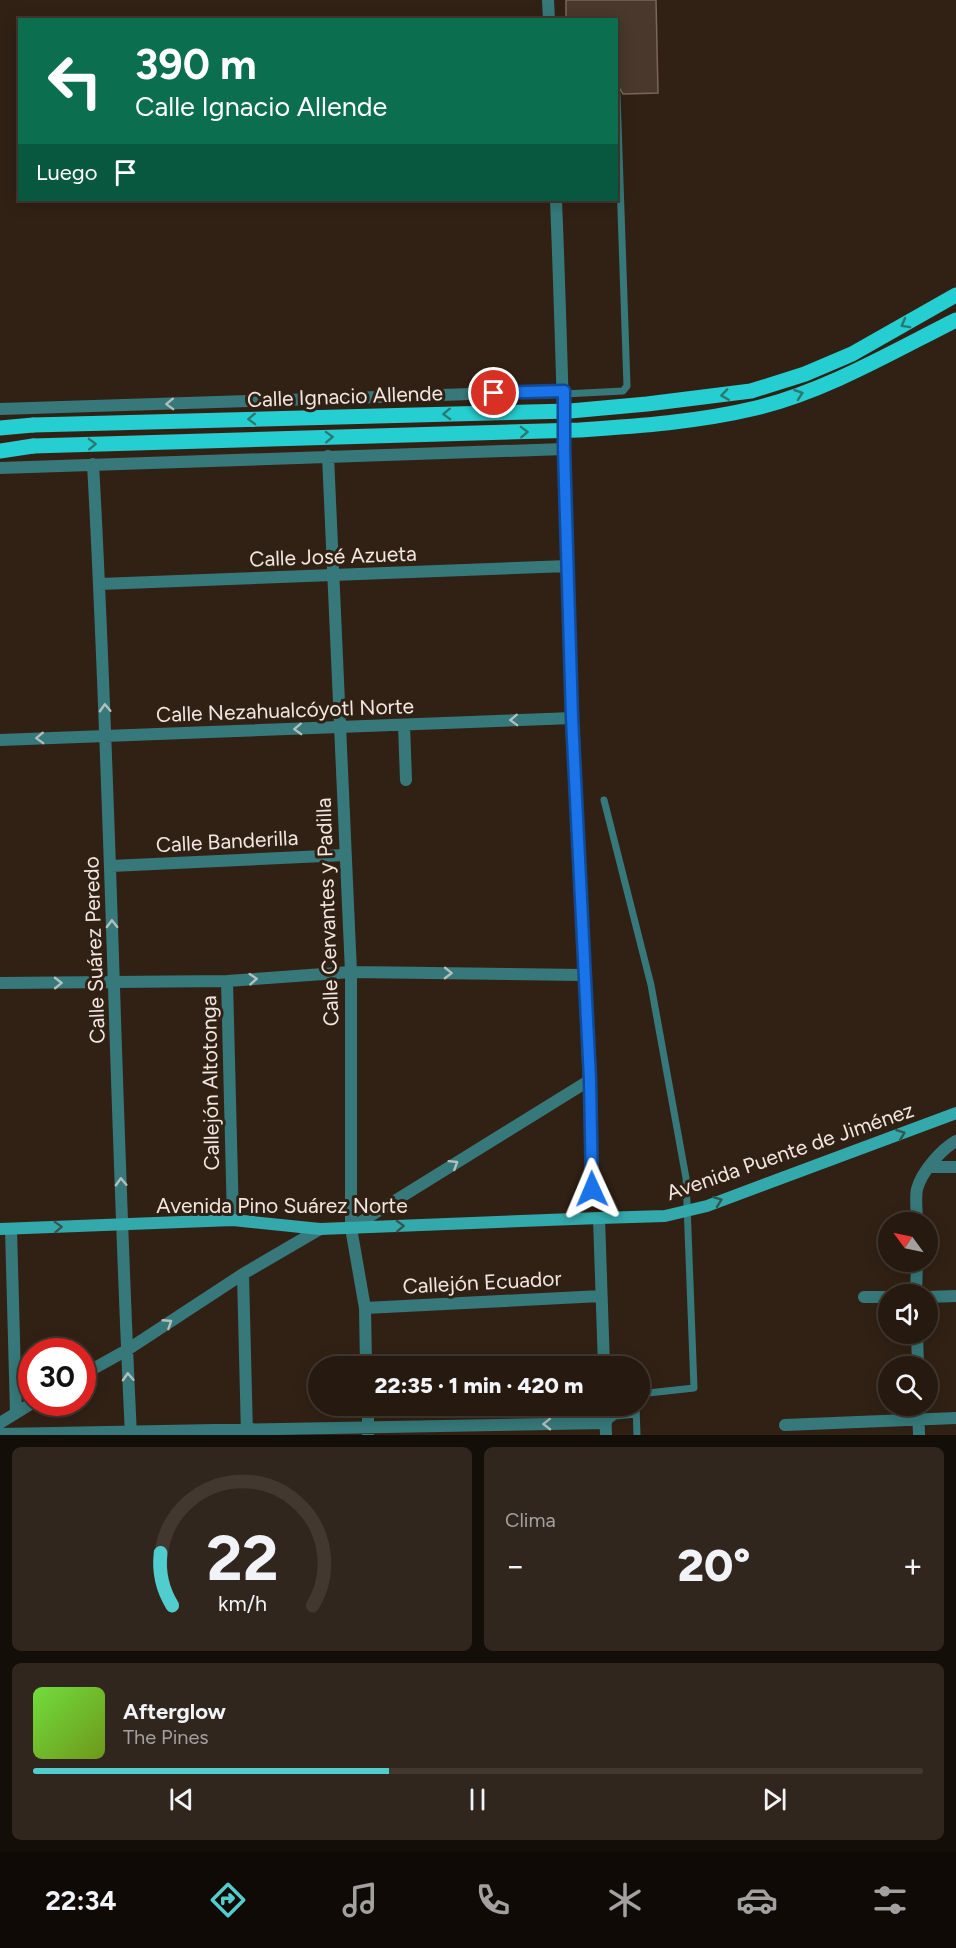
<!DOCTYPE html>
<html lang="es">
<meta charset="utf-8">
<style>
:root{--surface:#251910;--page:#31261e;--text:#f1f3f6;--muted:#a3a09f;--line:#423830;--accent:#52cdce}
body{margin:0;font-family:Figtree,sans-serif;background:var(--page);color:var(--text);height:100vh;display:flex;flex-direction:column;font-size:22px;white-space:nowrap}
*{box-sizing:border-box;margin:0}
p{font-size:20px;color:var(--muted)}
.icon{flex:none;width:33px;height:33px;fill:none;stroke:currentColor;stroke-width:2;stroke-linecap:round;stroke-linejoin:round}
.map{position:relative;height:1435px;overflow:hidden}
.details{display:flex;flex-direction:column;gap:12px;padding:12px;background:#140e09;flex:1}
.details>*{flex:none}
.top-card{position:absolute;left:18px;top:18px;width:600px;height:183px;border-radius:0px;box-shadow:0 3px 15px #0003,0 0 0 2px var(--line);background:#0b6e4f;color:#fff;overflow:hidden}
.needle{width:39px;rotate:303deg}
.controls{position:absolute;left:878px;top:1212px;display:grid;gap:12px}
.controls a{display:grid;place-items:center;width:60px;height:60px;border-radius:50%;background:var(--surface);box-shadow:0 3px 15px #0003,0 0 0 2px var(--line);font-size:30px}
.speed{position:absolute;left:18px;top:1338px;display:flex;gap:12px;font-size:30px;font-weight:700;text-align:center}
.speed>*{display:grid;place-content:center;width:78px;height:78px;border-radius:50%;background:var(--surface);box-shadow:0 3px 15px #0003,0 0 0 2px var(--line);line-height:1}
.speed .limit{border:9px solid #d22;background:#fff;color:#111}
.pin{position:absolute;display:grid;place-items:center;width:51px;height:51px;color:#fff;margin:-26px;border:3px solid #fff;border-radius:50%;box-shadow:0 2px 6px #0007}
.me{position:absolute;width:66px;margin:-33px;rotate:359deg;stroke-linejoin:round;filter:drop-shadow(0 0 4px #0008)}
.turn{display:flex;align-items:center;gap:21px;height:126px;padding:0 18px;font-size:27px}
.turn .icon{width:78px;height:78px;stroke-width:2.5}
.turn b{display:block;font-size:42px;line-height:51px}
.then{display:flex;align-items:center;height:57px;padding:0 18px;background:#0003;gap:12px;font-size:22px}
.big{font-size:45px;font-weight:800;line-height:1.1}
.details .card{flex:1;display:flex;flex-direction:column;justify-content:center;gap:9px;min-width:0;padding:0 21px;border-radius:9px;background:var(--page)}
.details .dial{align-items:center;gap:0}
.dial svg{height:156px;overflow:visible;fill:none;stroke:var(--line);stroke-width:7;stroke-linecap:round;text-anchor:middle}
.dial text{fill:var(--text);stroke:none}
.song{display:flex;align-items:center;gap:18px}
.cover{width:72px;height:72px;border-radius:9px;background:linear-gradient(135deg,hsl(100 70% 55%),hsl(80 70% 35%))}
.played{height:6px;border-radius:3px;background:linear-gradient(90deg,var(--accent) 40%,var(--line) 40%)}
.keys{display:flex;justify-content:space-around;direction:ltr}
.heat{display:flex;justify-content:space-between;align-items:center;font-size:33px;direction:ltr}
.details .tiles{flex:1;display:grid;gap:12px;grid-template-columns:1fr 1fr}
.card:last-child{grid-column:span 2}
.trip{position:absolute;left:308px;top:1356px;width:342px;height:60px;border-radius:30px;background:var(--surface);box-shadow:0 3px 15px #0003,0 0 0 2px var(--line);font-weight:800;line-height:60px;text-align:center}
.tab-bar{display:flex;height:96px;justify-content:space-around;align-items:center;background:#0f0a06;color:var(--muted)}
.tab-bar .icon{width:42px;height:42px}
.tab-bar .current{color:var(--accent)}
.tab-bar b{font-size:27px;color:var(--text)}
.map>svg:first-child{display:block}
.building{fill:#49382b;stroke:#7a6759;stroke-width:1.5}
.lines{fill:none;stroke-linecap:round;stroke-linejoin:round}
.lane{stroke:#37797a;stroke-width:7}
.street{stroke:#37797a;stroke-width:12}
.secondary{stroke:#33a9ab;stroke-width:12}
.primary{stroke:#25ced0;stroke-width:15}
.secondary-bridge{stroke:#33a9ab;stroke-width:12}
.primary-bridge{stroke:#25ced0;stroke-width:15}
.oneway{stroke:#2b7872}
.oneway2{stroke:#b1c0bc}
.oneway3{stroke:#325751}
.route-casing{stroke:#114b97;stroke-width:15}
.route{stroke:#1a73e8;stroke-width:10}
.labels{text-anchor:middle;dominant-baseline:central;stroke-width:6;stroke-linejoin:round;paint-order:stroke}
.street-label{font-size:21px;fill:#f2e7df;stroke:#312115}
</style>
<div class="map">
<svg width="956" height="1435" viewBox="0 0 956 1435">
<rect width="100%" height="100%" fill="#312115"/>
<path class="building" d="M566,0H656L658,93L623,94L620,89L616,88V20H566Z"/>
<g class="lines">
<path class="lane" d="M564,394L623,391L627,386L617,94
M604,800L651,985L686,1178L694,1388L639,1394
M636,1406L637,1435
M606,1423L615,1416L636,1414"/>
<path class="street" d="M548,0L549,20
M556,200C563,372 566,544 572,717C578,874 589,1031 592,1189
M0,409L564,391
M328,456L351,972V1228L365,1308L366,1366
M93,464C111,787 115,1111 131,1435
M0,468L564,449
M100,584L568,566
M404,725L406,780
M0,740L572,718
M111,866L345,855
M227,981L233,1220
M0,983L227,981L351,972L583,975
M929,1167H956
M599,1218L604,1366
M917,1222C917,1212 915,1199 917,1189C922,1171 941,1150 956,1141
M351,1228L590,1080
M11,1229L16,1413
M243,1274L247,1435
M916,1294L917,1262
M864,1297H888
M927,1297L956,1296
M365,1308L601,1296
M917,1334L918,1366
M82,1375L127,1350L243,1274L320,1229
M368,1406V1434
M605,1406L606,1435
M918,1406L919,1435
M0,1423L34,1402
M785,1425L956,1418
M0,1434L606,1423"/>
<path class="secondary" d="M0,1229L233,1220L320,1229L599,1218"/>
<path class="primary" d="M0,428L33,425
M0,451L33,446"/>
<path class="secondary-bridge" d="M599,1218L665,1216L707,1206L956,1113"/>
<path class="primary-bridge" d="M33,425L570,411L647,404L751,391L805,374L852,354L956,295
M33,446L579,430C638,426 698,422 756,408C826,391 892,352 956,320"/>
</g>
<defs><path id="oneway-chevron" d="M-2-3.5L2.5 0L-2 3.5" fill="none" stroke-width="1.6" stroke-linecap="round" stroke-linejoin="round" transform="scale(1.5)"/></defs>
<g class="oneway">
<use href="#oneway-chevron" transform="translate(905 324) rotate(151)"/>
<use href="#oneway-chevron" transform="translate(799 394) rotate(-19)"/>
<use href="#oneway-chevron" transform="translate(725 395) rotate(172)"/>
<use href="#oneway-chevron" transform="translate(447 414) rotate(178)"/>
<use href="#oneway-chevron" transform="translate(252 419) rotate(178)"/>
<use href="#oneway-chevron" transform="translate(524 432) rotate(-2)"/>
<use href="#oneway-chevron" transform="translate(329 437) rotate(-2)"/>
<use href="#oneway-chevron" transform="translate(92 444) rotate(-2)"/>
</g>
<g class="oneway2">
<use href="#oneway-chevron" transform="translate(170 404) rotate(178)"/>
<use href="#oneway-chevron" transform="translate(105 708) rotate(-92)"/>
<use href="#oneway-chevron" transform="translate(514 720) rotate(178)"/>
<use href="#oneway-chevron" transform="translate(298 729) rotate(178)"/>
<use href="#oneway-chevron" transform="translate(40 738) rotate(178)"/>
<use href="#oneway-chevron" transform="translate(112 924) rotate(-91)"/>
<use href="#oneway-chevron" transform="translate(448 973) rotate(1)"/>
<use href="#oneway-chevron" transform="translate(253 979) rotate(-4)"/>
<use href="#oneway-chevron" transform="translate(58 983) rotate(-1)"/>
<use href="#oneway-chevron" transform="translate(454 1164) rotate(-32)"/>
<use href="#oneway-chevron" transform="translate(121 1182) rotate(-92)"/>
<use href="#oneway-chevron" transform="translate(168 1323) rotate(-33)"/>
<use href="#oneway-chevron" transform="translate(128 1377) rotate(-93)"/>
<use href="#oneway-chevron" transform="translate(547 1424) rotate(179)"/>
</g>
<g class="oneway3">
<use href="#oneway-chevron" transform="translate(901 1134) rotate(-21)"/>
<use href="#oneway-chevron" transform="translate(718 1201) rotate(-20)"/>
<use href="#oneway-chevron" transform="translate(400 1226) rotate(-2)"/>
<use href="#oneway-chevron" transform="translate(58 1227) rotate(-2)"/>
</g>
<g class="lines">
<g class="route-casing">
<path id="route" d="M494,393L564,391V449L572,718L590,1080L592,1189"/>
</g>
<use href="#route" class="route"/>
</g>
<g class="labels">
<g class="street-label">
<text transform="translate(345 396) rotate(-2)">Calle Ignacio Allende</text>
<text transform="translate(333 556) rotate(-2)">Calle José Azueta</text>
<text transform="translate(285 710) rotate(-2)">Calle Nezahualcóyotl Norte</text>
<text transform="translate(227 841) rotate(-3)">Calle Banderilla</text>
<text transform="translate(327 912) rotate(-92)">Calle Cervantes y Padilla</text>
<text transform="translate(94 950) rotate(-92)">Calle Suárez Peredo</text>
<text transform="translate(210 1083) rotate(-91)">Callejón Altotonga</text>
<text transform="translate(790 1151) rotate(-19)">Avenida Puente de Jiménez</text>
<text x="282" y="1205">Avenida Pino Suárez Norte</text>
<text transform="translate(482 1282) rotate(-3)">Callejón Ecuador</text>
</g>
</g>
</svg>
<div class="controls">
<a><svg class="needle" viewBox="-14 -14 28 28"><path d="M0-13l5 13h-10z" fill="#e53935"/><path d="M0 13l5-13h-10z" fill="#a3a09f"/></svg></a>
<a><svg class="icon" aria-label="sound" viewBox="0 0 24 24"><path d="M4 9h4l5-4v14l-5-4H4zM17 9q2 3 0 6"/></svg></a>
<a><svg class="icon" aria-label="search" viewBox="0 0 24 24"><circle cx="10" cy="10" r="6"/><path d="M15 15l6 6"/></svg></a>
</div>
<div class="speed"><div class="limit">30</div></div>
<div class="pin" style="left:494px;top:393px;background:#d93025"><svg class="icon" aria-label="arrive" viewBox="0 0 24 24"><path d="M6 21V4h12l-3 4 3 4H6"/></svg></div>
<svg class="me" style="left:592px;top:1189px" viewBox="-20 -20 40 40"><path d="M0-17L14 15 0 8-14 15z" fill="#1a73e8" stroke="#fff" stroke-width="4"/></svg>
<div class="trip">22:35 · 1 min · 420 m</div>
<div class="top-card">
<div class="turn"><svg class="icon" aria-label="left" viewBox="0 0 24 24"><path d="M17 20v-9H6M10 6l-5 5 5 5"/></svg><div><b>390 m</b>Calle Ignacio Allende</div></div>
<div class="then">Luego<svg class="icon" aria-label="arrive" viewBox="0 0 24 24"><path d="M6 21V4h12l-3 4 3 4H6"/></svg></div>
</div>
</div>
<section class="details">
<div class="tiles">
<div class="card dial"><svg viewBox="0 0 100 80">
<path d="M14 69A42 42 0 1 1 86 69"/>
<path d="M14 69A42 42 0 0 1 8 42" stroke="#52cdce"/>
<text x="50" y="56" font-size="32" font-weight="700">22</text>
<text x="50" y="72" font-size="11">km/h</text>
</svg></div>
<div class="card"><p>Clima</p>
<div class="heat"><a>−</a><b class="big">20°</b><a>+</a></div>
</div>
<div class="card">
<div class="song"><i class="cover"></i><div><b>Afterglow</b><p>The Pines</p></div></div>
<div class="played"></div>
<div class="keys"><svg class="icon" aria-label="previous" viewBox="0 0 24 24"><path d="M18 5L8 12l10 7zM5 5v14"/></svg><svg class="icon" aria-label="pause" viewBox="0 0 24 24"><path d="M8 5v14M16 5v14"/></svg><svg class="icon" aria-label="next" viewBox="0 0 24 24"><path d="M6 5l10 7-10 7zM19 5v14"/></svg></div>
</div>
</div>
</section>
<nav class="tab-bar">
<b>22:34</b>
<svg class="icon current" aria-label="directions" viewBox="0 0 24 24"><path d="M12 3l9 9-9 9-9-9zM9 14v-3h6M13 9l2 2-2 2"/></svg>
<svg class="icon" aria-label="music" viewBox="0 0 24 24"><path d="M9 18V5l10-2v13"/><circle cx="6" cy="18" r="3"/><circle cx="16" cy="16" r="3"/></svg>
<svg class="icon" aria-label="phone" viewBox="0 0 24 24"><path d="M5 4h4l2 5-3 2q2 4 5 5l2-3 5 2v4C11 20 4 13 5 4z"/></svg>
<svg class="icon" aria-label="climate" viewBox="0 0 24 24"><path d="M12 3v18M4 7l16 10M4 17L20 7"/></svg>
<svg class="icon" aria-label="car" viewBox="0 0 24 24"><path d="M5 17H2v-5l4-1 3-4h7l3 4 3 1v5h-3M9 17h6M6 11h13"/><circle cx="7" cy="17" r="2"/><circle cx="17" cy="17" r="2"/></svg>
<svg class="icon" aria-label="filters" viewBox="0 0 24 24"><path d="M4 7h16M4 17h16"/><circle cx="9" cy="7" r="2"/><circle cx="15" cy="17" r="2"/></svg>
</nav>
